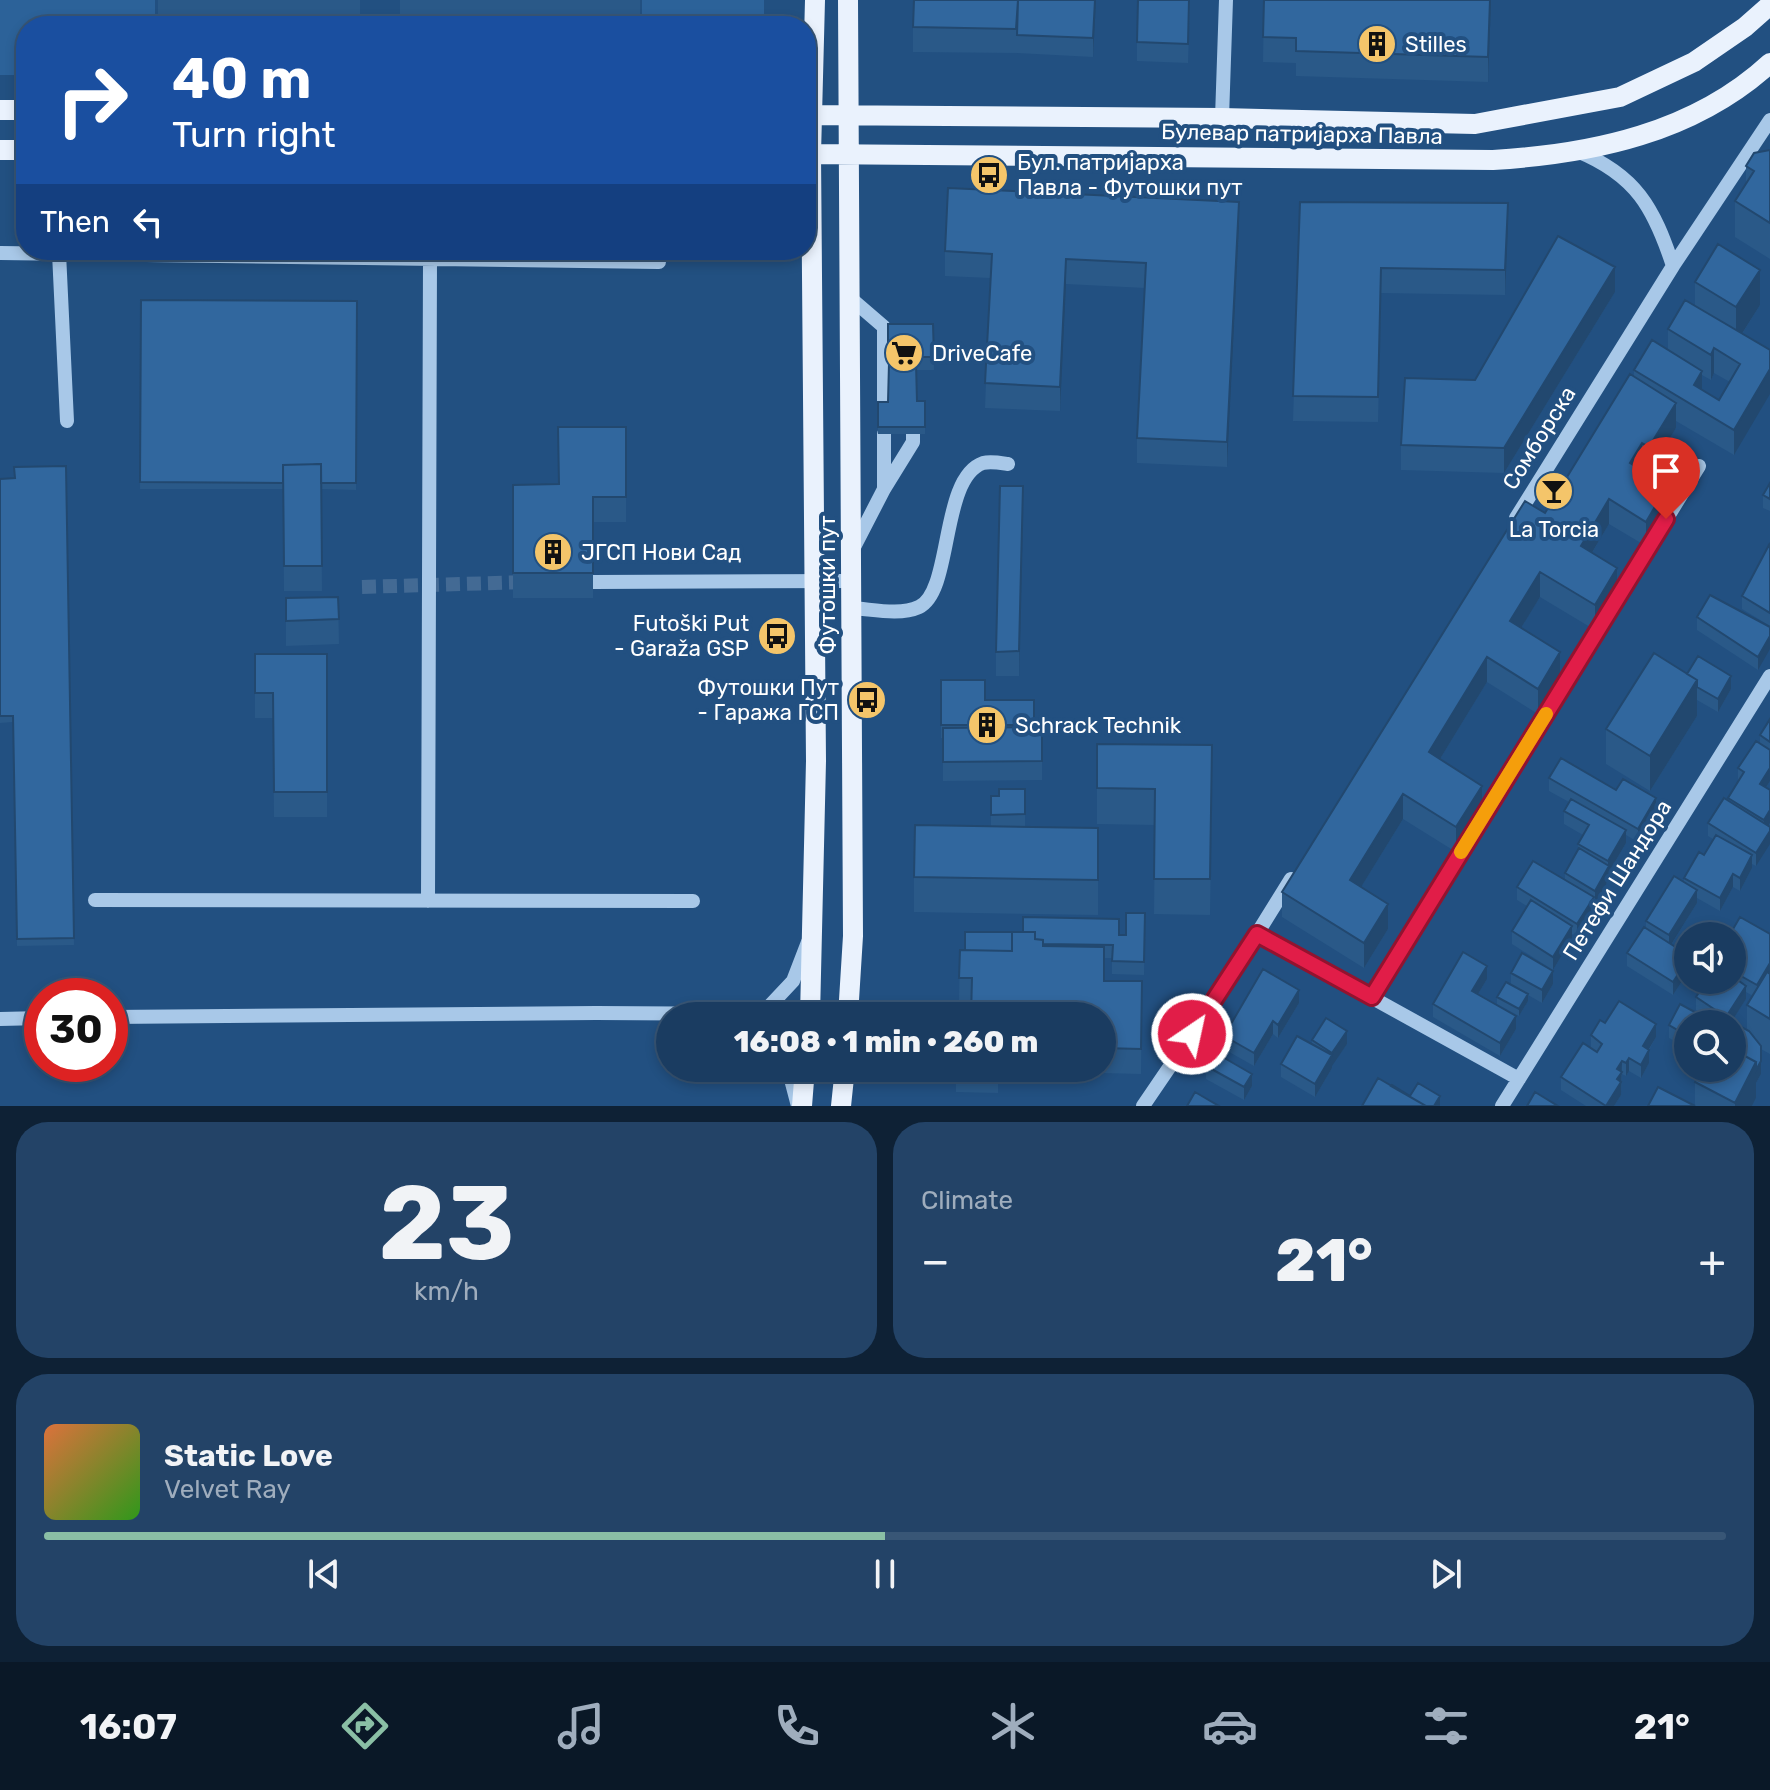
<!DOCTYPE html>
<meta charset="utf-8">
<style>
:root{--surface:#1a3c61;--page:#234367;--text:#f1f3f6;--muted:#9fadbd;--line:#385676;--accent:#8abfa5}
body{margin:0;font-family:Rubik,sans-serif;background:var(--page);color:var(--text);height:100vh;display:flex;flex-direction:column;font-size:30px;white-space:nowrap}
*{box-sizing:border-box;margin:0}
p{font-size:26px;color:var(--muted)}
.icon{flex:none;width:44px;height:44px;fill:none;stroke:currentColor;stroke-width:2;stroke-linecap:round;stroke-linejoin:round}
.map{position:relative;height:1106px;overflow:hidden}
.panel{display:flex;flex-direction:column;gap:16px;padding:16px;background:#0e2135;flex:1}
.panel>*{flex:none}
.hud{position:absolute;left:16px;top:16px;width:800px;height:244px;border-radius:32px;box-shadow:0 4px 12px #0003,0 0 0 2px var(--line);background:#1a4fa0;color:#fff;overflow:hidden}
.buttons{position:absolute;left:1674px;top:922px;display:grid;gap:16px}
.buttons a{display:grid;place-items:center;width:72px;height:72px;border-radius:50%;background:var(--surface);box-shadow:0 4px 12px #0003,0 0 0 2px var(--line);font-size:40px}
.speed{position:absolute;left:24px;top:978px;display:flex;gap:16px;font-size:40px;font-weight:700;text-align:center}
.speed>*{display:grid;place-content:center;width:104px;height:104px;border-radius:50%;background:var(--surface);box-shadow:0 4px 12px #0003,0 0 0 2px var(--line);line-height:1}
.speed .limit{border:12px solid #d22;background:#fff;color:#111}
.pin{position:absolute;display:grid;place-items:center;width:68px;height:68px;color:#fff;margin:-82px -34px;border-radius:50% 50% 50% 0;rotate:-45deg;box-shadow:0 0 8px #0007}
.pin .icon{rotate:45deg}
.me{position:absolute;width:88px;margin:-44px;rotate:34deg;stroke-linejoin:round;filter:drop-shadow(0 0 6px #0008)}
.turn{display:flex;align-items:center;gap:28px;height:168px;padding:0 24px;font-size:36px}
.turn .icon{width:104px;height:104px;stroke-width:2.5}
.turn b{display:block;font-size:56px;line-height:68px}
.then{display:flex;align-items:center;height:76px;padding:0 24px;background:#0003;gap:16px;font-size:30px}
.big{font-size:60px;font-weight:800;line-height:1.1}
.panel .tile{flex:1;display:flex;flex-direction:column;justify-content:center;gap:12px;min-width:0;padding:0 28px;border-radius:32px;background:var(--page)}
.panel .dial{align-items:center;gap:0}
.dial b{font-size:104px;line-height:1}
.song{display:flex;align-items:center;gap:24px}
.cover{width:96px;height:96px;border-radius:12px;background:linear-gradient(135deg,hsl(20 70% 55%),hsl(110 70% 35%))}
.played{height:8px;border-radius:4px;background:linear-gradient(90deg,var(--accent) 50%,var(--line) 50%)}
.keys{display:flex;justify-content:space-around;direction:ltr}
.heat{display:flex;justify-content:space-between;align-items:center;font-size:44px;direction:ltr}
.panel .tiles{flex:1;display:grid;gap:16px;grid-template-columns:1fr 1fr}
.tile:last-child{grid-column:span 2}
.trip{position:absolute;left:656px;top:1002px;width:460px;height:80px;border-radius:40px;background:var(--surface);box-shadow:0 4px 12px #0003,0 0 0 2px var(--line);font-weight:800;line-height:80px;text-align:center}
.tabs{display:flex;height:128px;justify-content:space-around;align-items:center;background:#0a1827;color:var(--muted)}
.tabs .icon{width:56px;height:56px}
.tabs .selected{color:var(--accent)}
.tabs b{font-size:36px;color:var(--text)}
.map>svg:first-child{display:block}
.green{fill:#2c6299}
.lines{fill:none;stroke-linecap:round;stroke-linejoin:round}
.minor-tunnel{stroke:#436a94;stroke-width:14;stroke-dasharray:14 7;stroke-linecap:butt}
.minor{stroke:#a8c8e8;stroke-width:14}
.major{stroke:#eaf2fd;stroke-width:20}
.wall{fill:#2a5988;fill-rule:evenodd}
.shaded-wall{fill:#22486f}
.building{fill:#31679e;stroke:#22486f;stroke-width:2}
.route-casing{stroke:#92132f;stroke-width:20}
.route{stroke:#e11d48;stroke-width:14}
.slow{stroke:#f59e0b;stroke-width:14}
.labels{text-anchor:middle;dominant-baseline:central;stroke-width:8;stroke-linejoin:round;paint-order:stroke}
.poi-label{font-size:22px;fill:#fff;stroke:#225081;text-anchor:start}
.street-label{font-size:22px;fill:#fff;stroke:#225081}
</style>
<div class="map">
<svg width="1770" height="1106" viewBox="0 0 1770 1106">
<rect width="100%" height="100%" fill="#225081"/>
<path class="green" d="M0,0H155V26H26V75H0Z
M642,0H764V26H642Z"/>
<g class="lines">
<path class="minor-tunnel" d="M362,587L529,582"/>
<path class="minor" d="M1222,118L1226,0
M1577,151C1636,175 1654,208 1673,266
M0,253L659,262
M59,253L67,421
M848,296L884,327V408
M884,489L913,442V434
M1516,518L1673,266L1770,120
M852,551L884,489V434
M593,582L851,581
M851,608C872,609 899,616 919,607C953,591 940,478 983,463C991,461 1001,463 1008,464
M95,900L693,901
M428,901L430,259
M1257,934L1519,1079
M1372,997L1699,466
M110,1017L596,1013L762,1014L793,981L808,942
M0,1019L42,1018
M788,1068L798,1106
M1143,1106L1224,987L1291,879
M1502,1106L1770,676"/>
<path class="major" d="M848,0L853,936L848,1016
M0,110H26
M806,115L1222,118L1475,124L1620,97L1694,62L1745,27L1770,5
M0,150H26
M806,154L1493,160C1592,154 1694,133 1770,63
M810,1016L816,761L811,154L815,0
M802,1106L805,1068
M841,1106L845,1068"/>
</g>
<path class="wall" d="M158,0H360V26L158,25Z
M400,0H640V26H400Z
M1096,0L1093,57L1017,53L913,52V27Z
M1190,0L1188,63L1137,61V42Z
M1264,0H1491L1488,82L1296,76V63L1263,62Z
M1770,150V259L1735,237V201L1746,185V166Z
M1300,202L1508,228L1505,295L1381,293L1378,422L1293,421Z
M1239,227L1227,467L1137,463V438L1145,288L1066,284L1060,411L985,408L990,278L945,276V251Z
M1695,282L1760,305L1742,334L1734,455L1676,421V428L1649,472L1642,468L1641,470L1667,511L1646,546L1609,524L1592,553L1617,593L1595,630L1540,597L1521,628L1560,677L1538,714L1487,682L1440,759L1482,811L1456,852L1403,819L1361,887L1388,929L1364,968L1282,917V892L1545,513L1634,377V370L1668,350V329L1695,306ZM1714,373L1730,382L1719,400L1702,390V375L1711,380Z
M1615,292L1504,473L1401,470V445L1475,380Z
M141,300L357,301L356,490L321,489L322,591H284L283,489H140Z
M888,324H933L934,370H916L917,401H925V434H878V402H888Z
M626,427V522H593V598H513V485L558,484Z
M66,466L74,945L17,946L13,722L0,723V479L15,478Z
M1770,483V511L1763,508V495Z
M1023,511L1019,676H996V652Z
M1770,543V626L1742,609V596Z
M338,597L339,644L286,646V598Z
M1697,617L1770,627L1758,670L1697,630Z
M255,654H327V817H274L273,718H255Z
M1687,674L1731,689L1718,712L1697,700V716L1650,791L1606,764V729Z
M941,680L985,700H1034V727H1042V780L943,781V738H941Z
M1770,719V781L1766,788L1770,790V823L1756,866L1752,864V868L1740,891L1733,887L1720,911L1697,898V903L1671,945L1688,955V972L1673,995L1627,966V953L1646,929V921L1684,882V878L1704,855L1713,839L1708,836V823L1728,800L1738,781V768L1760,743V735Z
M1097,744L1212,781L1210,915L1154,914L1155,825L1097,824Z
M1549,778L1616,790L1656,811L1638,842L1626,835V843L1609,872V879L1595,904L1594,903V910L1577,937L1572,934V938L1553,970L1512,944V931L1527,906L1517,900V887L1565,880V873L1578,850V844L1583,835L1564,824V811L1569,802L1549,791Z
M991,796L1025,814V827L1098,828V915L914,912V877L991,826Z
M1145,913L1144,975L1112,974V958H1104V981H1142L1141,1074L1020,1071V1068H1102V1016L959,1003L960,950L1126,935Z
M1770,934V1054L1761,1049V1074L1756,1083V1098L1752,1106H1648H1695V1082L1732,1068L1688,1024V1048L1669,1038V1025L1713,1022L1696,1010V997L1732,980V936ZM1746,992L1753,996L1747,1005V1030L1731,1022L1746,999Z
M1511,973L1553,984L1542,1003L1528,995V1001L1519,1016L1497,1004V997L1511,985Z
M1487,979L1478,994L1516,1029L1500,1056L1433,1017V1004Z
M1299,1003L1278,1038L1273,1034L1254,1066L1224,1049V1036Z
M1605,1023L1656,1037L1649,1050V1063L1641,1078L1629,1071L1626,1076L1622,1074L1621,1095L1614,1106H1586L1561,1090V1077L1591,1048V1035Z
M1312,1040L1347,1044L1332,1065V1068L1315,1097L1281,1077V1064L1312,1044Z
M1206,1066L1252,1086L1244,1100L1206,1079Z
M956,1068H998V1093L956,1092Z"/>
<path class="shaded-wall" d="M1095,0H1096L1093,57V38Z
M1490,0H1491L1488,82V57Z
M1239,202V227L1227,467V442Z
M1508,203V228L1505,295V270Z
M1066,259V284L1060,411V387Z
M1615,267V292L1504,473V448Z
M1760,270V305L1736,343V307Z
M1714,348V373L1711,380V355Z
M1770,369V394L1734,455V430Z
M1702,371V396L1694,385Z
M1676,403V428L1649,472V447Z
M1642,443V468L1630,488V463Z
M1023,486V511L1019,676V651Z
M1667,486V511L1646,546V522Z
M1609,499V524L1581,571V546Z
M1617,568V593L1595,630V605Z
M1540,572V597L1510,646V621Z
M1770,636V649L1758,670V657Z
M1560,652V677L1538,714V689Z
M1487,657V682L1429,777V752Z
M1731,676V689L1718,712V699Z
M1697,680V716L1650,791V756Z
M1770,768V781L1760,797V784Z
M1482,786V811L1456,852V827Z
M1403,794V819L1350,905V880Z
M1656,798V811L1638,842V829Z
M1770,810V823L1764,833V820Z
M1626,830V843L1609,872V879L1595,904V891L1608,868V861Z
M1770,831V844L1756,866V853Z
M1752,855V868L1740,891V878Z
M1733,874V887L1720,911V898Z
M1697,890V903L1669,948V935Z
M1594,897V910L1577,937V924Z
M1388,904V929L1364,968V943Z
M1572,926V938L1553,970V957Z
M1688,959V972L1673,995V982Z
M1770,963V976L1757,998V985Z
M1487,966V979L1472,1004V991Z
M1553,971V984L1542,1003V990Z
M1746,986V999L1730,1024H1726V1017Z
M1299,990V1003L1278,1038V1025Z
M1528,994V1001L1519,1016V1009Z
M1516,1016V1029L1500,1056V1043Z
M1273,1021V1034L1254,1066V1053Z
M1656,1024V1037L1643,1059V1046Z
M1347,1031V1044L1332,1066V1053Z
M1649,1050V1063L1641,1078V1065Z
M1332,1055V1068L1315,1097V1084Z
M1629,1058V1071L1626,1076V1063Z
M1622,1061L1621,1095L1614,1106H1606L1617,1069Z
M1761,1061V1074L1756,1083V1098L1752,1106H1735V1103L1756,1062Z
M1252,1074V1086L1244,1100V1087Z
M1440,1096V1106H1434Z"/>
<path class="building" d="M914,0H1018L1016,29L913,27Z
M1018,0H1095L1093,38L1017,35Z
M1138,0H1189L1188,44L1137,42Z
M1264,0H1490L1488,57L1296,51V38L1263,37Z
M1770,150V223L1735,201L1754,171L1746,166L1754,153Z
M948,188L1239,202L1227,442L1137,438L1146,263L1066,259L1060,387L985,383L992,254L945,251Z
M1300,202L1508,203L1505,270L1381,268L1378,397L1293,396Z
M1558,236L1615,267L1504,448L1401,445L1405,378L1475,380Z
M1718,244L1760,270L1736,307L1695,282Z
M141,300L357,301L356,483H321V464L283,465V483L140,482Z
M1685,300L1770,350V369L1734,430L1634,370L1652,340L1702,371L1694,385L1719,400L1740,364L1714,348L1711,355L1668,329Z
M888,324H933L934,357H888Z
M889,363H916L917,401H925V427H878V402H888Z
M1630,374L1676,403L1649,447L1642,443L1630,463L1667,486L1646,522L1609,499L1581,546L1617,568L1595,605L1540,572L1510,621L1560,652L1538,689L1487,657L1429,752L1482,786L1456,827L1403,794L1350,880L1388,904L1364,943L1282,892L1525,501L1545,513Z
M558,427H626V497H593V573H513V485L559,484Z
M321,464L322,566H284L283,465Z
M66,466L74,938L17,939L13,716H0V479L15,478L14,467Z
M1770,483V499L1763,495Z
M1000,486H1023L1019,651L996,652Z
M1770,543V613L1742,596Z
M1710,595L1770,627V636L1758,657L1697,617Z
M338,597L339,619L286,621V598Z
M1654,653L1697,680L1650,756L1606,729Z
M255,654H327V792H274L273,693H255Z
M1698,656L1731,676L1718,699L1697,687V680L1687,674Z
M941,680H985V700H1034V725H941Z
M1770,719V742L1760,735Z
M1042,727V761L943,762V728Z
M1756,741L1770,750V768L1760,784L1770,790V810L1764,820L1728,798L1744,772L1738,768Z
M1097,744L1212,745L1210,879H1154L1155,789L1097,788Z
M1561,758L1616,790L1623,779L1656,798L1638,829L1549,778Z
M999,789H1025V814L991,815V796H999Z
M1724,798L1770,827V831L1756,853L1708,823Z
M1571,799L1626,830L1608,861L1578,844L1589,825L1564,811Z
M915,825L1098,828V880L914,877Z
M1716,835L1752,855L1740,878L1733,874L1720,898L1684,878L1699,852L1704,855Z
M1579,848L1609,866L1595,891L1565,873Z
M1533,861L1594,897L1577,924L1517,887Z
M1674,876L1697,890L1669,935L1646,921Z
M1531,900L1572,926L1553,957L1512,931Z
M1126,913H1145L1144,962L1112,961L1113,945L1043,944V940L1035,939V932H1023V917L1119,919V935H1126Z
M1740,917L1770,934V963L1757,985L1732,971V936H1729Z
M1644,927L1688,955V959L1673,982L1627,953Z
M965,932H1012V951L960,950H965Z
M1012,932H1035V939L1043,940V946L1104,947V981H1142L1141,1049L1102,1048V1016H971L972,978H959L960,950L1012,951Z
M1463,952L1487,966L1472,991L1516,1016L1500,1043L1433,1004Z
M1522,953L1553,971L1542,990L1511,973Z
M1263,969L1299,990L1278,1025L1273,1021L1254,1053L1224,1036Z
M1767,972L1770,974V1019L1747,1005Z
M1732,976L1746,986L1726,1017L1696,997L1707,980H1732Z
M1506,982L1528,994L1519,1009L1497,997Z
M1619,1001L1656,1024L1643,1046L1649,1050L1641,1065L1629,1058L1626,1063L1622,1061L1617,1069L1622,1072L1617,1079L1621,1082L1606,1106L1561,1077L1583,1043L1597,1052L1602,1044L1591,1035L1600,1020L1605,1023Z
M1680,1004L1713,1022L1717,1014L1749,1031L1761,1046V1061L1756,1070V1062L1732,1049V1024H1688V1036L1669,1025Z
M1326,1018L1347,1031L1332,1053L1312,1040Z
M1297,1036L1332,1055L1315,1084L1281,1064Z
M1732,1049L1756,1062L1735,1103L1695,1082L1703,1068H1732Z
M1214,1052L1252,1074L1244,1087L1206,1066Z
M1378,1078L1426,1106H1362Z
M1418,1083L1440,1096L1434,1106H1426L1391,1086L1392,1085L1410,1096Z
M1658,1087L1695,1106H1648Z
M1195,1092L1219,1106H1187Z
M1535,1092L1558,1106H1527Z"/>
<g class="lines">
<g class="route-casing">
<path id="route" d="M1192,1034L1257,934L1372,997L1666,519"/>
</g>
<use href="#route" class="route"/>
<path class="slow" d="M1461,852L1546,714"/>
</g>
<defs>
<g id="building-disc" transform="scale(2)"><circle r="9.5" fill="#f4c56a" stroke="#225081"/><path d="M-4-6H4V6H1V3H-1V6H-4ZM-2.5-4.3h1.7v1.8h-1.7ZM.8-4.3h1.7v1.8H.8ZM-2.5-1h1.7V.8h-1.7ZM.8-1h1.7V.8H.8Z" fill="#111"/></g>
<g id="bus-disc" transform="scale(2)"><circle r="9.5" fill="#f4c56a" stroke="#225081"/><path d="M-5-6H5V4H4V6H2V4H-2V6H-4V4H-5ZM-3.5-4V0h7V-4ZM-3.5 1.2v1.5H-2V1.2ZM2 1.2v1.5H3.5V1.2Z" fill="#111"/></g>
<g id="supermarket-disc" transform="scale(2)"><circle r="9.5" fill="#f4c56a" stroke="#225081"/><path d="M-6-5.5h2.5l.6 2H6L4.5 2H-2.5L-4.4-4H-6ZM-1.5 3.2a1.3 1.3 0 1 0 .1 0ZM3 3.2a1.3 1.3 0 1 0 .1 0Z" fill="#111"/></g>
<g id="bar-disc" transform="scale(2)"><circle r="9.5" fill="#f4c56a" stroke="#225081"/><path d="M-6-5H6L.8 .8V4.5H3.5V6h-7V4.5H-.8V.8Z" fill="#111"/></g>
</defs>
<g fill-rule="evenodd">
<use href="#building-disc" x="1377" y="44"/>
<use href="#bus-disc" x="989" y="175"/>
<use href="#supermarket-disc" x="904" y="353"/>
<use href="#bar-disc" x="1554" y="491"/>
<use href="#building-disc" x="553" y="552"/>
<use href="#bus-disc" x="777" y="636"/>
<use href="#bus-disc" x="867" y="700"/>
<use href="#building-disc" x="987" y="725"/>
</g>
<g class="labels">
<g class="poi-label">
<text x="1405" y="44">Stilles</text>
<text x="1017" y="162">Бул. патријарха<tspan x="1017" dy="25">Павла - Футошки пут</tspan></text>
<text x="932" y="353">DriveCafe</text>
<text x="1554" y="529" text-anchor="middle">La Torcia</text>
<text x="581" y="552">ЈГСП Нови Сад</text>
<text x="749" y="623" text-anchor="end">Futoški Put<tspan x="749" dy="25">- Garaža GSP</tspan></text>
<text x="839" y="687" text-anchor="end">Футошки Пут<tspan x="839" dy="25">- Гаража ГСП</tspan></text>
<text x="1015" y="725">Schrack Technik</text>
</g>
<g class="street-label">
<text transform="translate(1302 134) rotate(1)">Булевар патријарха Павла</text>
<text transform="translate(1539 438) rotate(-58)">Сомборска</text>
<text transform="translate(827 585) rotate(-90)">Футошки пут</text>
<text transform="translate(1617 880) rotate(-58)">Петефи Шандора</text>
</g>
</g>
</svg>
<div class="buttons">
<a><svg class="icon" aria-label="sound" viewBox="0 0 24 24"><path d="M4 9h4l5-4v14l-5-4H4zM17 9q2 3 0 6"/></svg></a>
<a><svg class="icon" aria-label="search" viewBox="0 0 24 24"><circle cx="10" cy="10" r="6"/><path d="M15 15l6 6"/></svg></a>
</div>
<div class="speed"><div class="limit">30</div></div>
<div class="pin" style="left:1666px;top:519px;background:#d93025"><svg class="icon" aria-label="arrive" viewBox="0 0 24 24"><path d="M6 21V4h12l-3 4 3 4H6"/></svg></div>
<svg class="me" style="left:1192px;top:1034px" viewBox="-20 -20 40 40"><circle r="17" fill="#e11d48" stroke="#fff" stroke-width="3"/><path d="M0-11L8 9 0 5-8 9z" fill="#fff"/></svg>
<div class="trip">16:08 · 1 min · 260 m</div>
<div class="hud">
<div class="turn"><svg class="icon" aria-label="right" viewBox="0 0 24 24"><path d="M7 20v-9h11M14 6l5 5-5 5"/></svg><div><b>40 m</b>Turn right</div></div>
<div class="then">Then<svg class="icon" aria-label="left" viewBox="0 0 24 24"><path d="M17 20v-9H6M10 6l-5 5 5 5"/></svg></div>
</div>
</div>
<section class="panel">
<div class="tiles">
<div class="tile dial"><b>23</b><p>km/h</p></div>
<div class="tile"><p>Climate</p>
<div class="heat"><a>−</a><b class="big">21°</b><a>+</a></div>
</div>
<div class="tile">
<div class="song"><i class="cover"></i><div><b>Static Love</b><p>Velvet Ray</p></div></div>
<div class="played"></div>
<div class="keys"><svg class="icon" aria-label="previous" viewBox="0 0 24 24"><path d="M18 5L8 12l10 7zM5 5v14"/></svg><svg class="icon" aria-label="pause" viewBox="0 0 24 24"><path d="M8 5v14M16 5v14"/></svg><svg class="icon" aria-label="next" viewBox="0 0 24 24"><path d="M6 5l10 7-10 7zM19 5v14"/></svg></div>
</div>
</div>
</section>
<nav class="tabs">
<b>16:07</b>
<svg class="icon selected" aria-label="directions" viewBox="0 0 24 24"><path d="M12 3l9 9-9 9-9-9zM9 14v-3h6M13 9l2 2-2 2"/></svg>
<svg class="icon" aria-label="music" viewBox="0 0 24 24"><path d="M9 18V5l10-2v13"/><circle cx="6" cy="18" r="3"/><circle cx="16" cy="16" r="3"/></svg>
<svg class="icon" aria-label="phone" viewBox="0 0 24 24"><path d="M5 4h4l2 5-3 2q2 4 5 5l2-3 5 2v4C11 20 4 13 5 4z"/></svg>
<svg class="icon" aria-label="climate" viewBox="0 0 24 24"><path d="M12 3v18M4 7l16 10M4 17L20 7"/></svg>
<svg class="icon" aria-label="car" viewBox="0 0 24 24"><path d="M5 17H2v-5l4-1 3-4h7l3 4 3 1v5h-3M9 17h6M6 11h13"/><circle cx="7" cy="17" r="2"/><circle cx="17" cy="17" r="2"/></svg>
<svg class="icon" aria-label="filters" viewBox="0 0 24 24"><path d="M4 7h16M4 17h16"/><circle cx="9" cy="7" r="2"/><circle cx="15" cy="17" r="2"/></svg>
<b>21°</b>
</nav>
